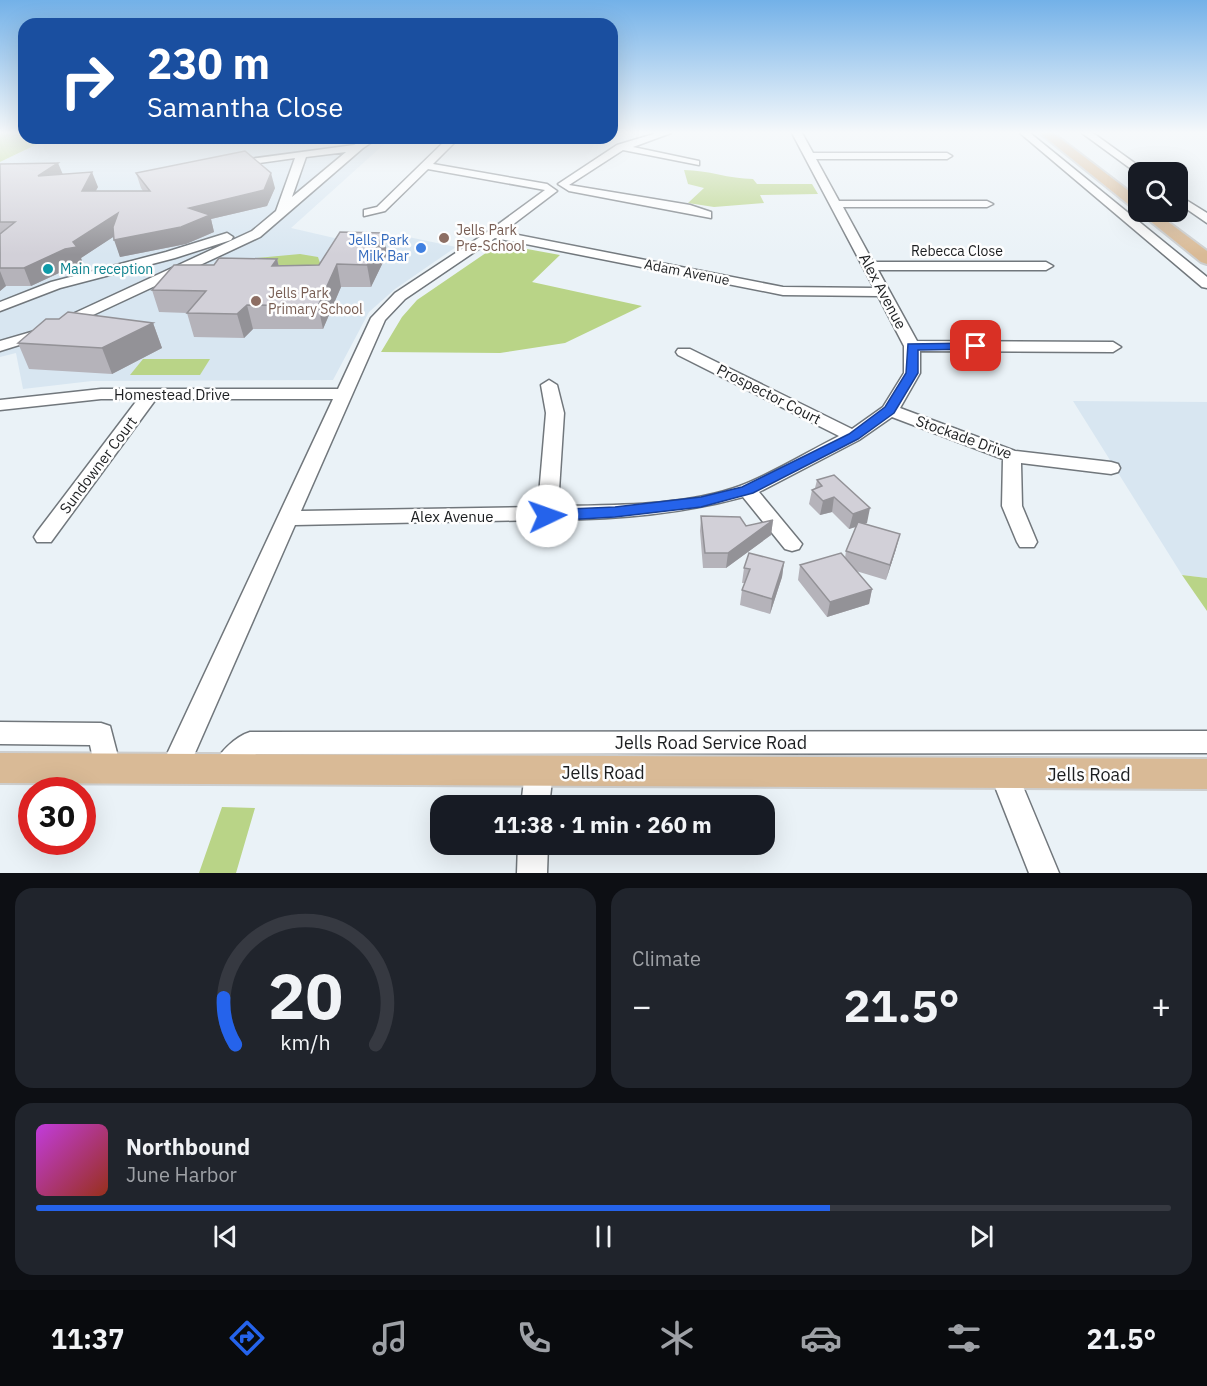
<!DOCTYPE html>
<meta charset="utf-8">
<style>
:root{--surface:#171b24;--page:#20242c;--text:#f1f3f6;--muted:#9ea1a6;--line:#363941;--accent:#2563eb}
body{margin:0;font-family:"IBM Plex Sans",sans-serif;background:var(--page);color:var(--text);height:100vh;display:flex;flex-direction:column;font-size:22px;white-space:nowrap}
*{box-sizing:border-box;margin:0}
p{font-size:20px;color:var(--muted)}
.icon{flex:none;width:33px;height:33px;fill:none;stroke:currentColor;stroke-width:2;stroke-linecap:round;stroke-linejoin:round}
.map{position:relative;height:873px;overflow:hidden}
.side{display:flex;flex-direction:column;gap:15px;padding:15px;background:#0d0f14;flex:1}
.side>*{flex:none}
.banner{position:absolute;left:18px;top:18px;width:600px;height:126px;border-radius:18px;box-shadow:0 6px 24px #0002;background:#1a4fa0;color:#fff;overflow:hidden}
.tools{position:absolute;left:1128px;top:162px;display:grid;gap:12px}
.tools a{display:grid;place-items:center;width:60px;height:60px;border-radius:12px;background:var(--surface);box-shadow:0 6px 24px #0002;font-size:30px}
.speed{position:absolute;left:18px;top:777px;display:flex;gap:12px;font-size:30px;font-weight:700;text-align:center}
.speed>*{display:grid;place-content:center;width:78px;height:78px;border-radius:50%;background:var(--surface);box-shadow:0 6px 24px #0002;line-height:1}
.speed .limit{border:9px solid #d22;background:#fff;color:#111}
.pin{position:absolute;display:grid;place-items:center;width:51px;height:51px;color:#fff;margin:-26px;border-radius:12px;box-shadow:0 3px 9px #0006}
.me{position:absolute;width:66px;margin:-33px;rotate:87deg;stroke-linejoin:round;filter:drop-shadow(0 0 4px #0008)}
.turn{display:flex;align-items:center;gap:21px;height:126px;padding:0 30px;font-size:27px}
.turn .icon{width:78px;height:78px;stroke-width:2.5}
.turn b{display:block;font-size:42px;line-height:51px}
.big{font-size:45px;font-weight:700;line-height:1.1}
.side .card{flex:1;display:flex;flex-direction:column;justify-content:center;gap:9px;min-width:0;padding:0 21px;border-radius:18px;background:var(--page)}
.side .dial{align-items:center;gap:0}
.dial svg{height:156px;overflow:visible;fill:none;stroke:var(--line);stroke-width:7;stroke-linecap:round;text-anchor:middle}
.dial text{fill:var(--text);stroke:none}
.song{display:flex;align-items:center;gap:18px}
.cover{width:72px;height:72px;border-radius:9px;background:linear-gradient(135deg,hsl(290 70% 55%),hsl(10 70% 35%))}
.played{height:6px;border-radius:3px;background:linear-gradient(90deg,var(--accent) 70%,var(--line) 70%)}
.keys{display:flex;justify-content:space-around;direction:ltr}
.heat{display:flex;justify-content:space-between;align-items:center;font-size:33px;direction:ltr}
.side .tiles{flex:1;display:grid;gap:15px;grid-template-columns:1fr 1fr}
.card:last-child{grid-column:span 2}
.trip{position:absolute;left:430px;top:795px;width:345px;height:60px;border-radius:18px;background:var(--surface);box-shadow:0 6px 24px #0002;font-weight:700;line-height:60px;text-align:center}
.menu{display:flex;height:96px;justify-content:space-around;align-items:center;background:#090b0e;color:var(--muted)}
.menu .icon{width:42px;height:42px}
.menu .selected{color:var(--accent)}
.menu b{font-size:27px;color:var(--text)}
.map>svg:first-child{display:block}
.built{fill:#d8e6f1}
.green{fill:#b9d487}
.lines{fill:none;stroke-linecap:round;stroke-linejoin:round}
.minor-casing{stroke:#71777c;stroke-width:3}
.major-casing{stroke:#cdcece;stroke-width:4}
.minor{fill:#fff;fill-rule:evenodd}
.major{fill:#d9ba96;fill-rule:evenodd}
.wall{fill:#b5b3ba}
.shaded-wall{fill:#939297}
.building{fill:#d2d0d8;stroke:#939297;stroke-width:1.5}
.route{fill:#2563eb;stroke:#184099;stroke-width:1.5}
.education-dot{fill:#8d6e63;stroke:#fefefe;stroke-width:2}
.shop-dot{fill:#3f7fe0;stroke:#fefefe;stroke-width:2}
.culture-dot{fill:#0f9aa8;stroke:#fefefe;stroke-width:2}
.labels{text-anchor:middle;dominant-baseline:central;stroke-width:5;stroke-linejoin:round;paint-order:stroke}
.far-education-label{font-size:14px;fill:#785e54;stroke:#fefefe;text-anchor:start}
.far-shop-label{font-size:14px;fill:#366cbe;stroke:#fefefe;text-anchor:end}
.far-street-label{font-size:14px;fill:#1c1e20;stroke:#fefefe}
.far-culture-label{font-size:14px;fill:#0d838f;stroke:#fefefe;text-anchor:start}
.street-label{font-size:15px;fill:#1c1e20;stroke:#fefefe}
.near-street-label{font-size:18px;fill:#1c1e20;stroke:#fefefe}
</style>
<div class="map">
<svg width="1207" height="873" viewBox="0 0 1207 873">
<rect width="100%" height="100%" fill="#eaf2f7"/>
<path class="built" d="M50,138H391L291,228L378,248L399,235L456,247L395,289L369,312L333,380L92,381L23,389L16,353L0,357V162Z
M1073,401L1207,402V578L1182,575Z"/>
<path class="green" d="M0,133H24V138H50L0,162Z
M684,170C708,170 729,179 753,179L757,184H812L818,194L760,195L764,203L714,207L688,203L704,188L688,184Z
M499,244L560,255L532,282L642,306L565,343L500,353L381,352L402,317L417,300Z
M300,254L318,257L320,263L316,269L227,266L246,259Z
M143,359H210L200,375H130Z
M1182,575L1207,578V611Z
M222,807L255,808L236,873H199Z"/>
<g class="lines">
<g class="minor-casing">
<path id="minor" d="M657,133H671L633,147L699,161V165L623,150L569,185L690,205L711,212V218L569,191L558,184L617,145Z
M792,133H802L813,153H947L952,156L947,159H816L839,201H987L993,204L987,207H843L873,262H1046L1053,266L1046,270H878L917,341L1113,342L1121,347L1113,352L920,351V373L900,408L1015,451L1111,462L1118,464L1120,468L1118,472L1111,474L1021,463L1022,506L1037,542L1034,547H1020L1017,542L1002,506L1003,459L892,417L859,440L759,492L802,544L799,549L792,551L785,549L743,497C681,514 619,519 555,520L547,523L539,520L295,525L184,778L174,781L164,778L160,769L333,399H156L51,542H37L34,537L37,532L138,399H101L0,410V400L101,389H338L371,318L395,293L489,231L545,190L428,169L385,211L364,216V210L377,207L448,138H459L433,164L547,184L557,191L503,232L783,287L874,288ZM495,238L783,295L878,296L904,346V373L883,407L852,429L690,349H678L676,352L678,355L839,436C807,452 774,473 740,486C686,506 615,505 558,506L564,413L557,385L549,380L541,385L546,413L538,507L301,511L385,320L405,299Z
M1020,133H1030L1207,277V288L1202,287Z
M1082,133H1093L1147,172L1138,174Z
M366,138H378L363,148L260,237L48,336L0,351V341L38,330L252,231L276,211L295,158L231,167L227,166V162L354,145ZM346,152L292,197L306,157Z
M1178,195L1207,213V223L1178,203Z
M227,233L233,237L231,240L175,258L60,288L0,311V302L51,282L166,252Z
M0,722L101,723L110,726L121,768L117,777L107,780L97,777L90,745L0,744Z
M1207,731V753L256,754L235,778L225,781L215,778L211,769C218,754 234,737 250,732Z
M539,760L549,763L553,772L549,806H521L525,772L529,763Z
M1004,762L1014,765L1059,873H1029L990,774L994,765Z
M518,844H548L547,873H517Z"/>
</g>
<g class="major-casing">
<path id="major" d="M1040,133H1053L1138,198V209L1133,208Z
M1139,212H1155L1207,251V264L1201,262Z
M0,753L1207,759V789L0,783Z"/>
</g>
<use href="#minor" class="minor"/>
<use href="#major" class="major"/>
</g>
<path class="wall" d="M0,164L62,174L98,187L95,191H143L141,188L136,173L275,188L267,206L211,219L214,232L186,244L120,257L114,236L81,258L83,264L72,267L31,286H6L0,291Z
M384,233L387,254L371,287H341L323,329H253L244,338L194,337L187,313L159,312L152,290L214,265L277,259L279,266L319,265Z
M59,319L153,323L162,348L112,374L29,369L18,343Z
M817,480L867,523L864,524L896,549L886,580L856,571L872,589L869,604L827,617L798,580L800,565L845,558L846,551L856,527L849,529L832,512L820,515L809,504L812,490L815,488Z
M701,516L746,526L773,520L771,535L726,568H703L700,531Z
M784,562L782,577L770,614L740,605L742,590L745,583H742L744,568Z"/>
<path class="shaded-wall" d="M58,163L64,177L38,176Z
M92,172L98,187L87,207L82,191Z
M271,173L275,188L267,206L211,219L214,232L186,244L120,257L114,240Z
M118,213L124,230L81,258L83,264L72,267L31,286L24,268L73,242Z
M384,233L387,254L371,287L367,265Z
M277,259L282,281L272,266Z
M337,264L341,287L323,329L318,306Z
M0,271L6,286L0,291Z
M247,305L253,329L244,338L237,314Z
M153,323L162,348L112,374L102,348Z
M834,497L832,512L820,515L823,501Z
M870,508L867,523L849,529L853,514Z
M773,520L771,535L726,568L728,553Z
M900,534L896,549L886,580L890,565Z
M784,562L782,577L770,614L772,599Z
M872,589L869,604L827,617L830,602Z"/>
<path class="building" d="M245,151L271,173L264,190L189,208L210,215L181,227L114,240L113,227L118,213L73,242L77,247L65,249L24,268H0V234L15,222H0V164L58,163L38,176L92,172L82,191H150L136,173Z
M340,232L384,233L367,265L337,264L318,306L247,305L237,314L187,313L206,291L152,290L174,265H214L219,258L277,259L272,266L319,265Z
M68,312L153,323L102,348L18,343L46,319H59Z
M834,475L870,508L853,514L834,497L823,501L812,490L822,486L817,480Z
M701,516L740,517L746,526L773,520L728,553H705Z
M858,522L900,534L890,565L846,551Z
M749,553L784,562L772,599L742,590L750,569L744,568Z
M841,553L872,589L830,602L800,565Z"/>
<linearGradient id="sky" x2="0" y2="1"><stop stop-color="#73b1e8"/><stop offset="0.52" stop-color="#f6f9fb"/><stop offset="1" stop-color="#f6f9fb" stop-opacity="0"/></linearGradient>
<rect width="1207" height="255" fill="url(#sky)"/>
<path class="route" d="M976,343L980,344V349L918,350V373L894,413L858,439L753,493L701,507L615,517L547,521L539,516L547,510L615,507L701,497L742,487L849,434L885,407L906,373L908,344Z"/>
<g class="education-dot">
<circle cx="444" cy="238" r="6"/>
<circle cx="256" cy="301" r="6"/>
</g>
<circle class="shop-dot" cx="421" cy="248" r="6"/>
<circle class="culture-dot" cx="48" cy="269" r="6"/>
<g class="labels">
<g class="far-education-label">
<text x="456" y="230">Jells Park<tspan x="456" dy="16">Pre-School</tspan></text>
<text x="268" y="293">Jells Park<tspan x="268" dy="16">Primary School</tspan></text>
</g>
<g class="far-shop-label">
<text x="409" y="240">Jells Park<tspan x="409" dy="16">Milk Bar</tspan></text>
</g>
<g class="far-street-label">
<text x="957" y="251">Rebecca Close</text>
<text transform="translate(687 272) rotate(11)">Adam Avenue</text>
</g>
<g class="far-culture-label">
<text x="60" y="269">Main reception</text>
</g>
<g class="street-label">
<text transform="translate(883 291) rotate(62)">Alex Avenue</text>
<text x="172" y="394">Homestead Drive</text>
<text transform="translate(769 394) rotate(27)">Prospector Court</text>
<text transform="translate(964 437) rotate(20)">Stockade Drive</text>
<text transform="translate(98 465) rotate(-53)">Sundowner Court</text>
<text x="452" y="516">Alex Avenue</text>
</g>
<g class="near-street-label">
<text x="711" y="742">Jells Road Service Road</text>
<text x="603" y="772">Jells Road</text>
<text x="1089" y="774">Jells Road</text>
</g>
</g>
</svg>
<div class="tools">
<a><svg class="icon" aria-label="search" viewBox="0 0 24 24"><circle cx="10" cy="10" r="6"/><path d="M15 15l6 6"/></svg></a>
</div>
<div class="speed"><div class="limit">30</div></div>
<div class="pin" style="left:976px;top:346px;background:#d93025"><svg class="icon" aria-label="arrive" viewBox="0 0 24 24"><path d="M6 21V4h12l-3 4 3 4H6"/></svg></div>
<svg class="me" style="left:547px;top:516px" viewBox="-20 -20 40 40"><circle r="19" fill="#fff"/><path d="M0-13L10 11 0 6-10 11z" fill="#2563eb"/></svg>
<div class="trip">11:38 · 1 min · 260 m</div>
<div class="banner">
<div class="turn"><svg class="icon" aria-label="right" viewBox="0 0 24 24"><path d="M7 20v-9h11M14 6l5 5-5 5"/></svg><div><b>230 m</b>Samantha Close</div></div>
</div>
</div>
<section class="side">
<div class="tiles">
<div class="card dial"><svg viewBox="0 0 100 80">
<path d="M14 69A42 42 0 1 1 86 69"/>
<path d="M14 69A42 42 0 0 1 8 45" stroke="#2563eb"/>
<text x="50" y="56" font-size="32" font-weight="700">20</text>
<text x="50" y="72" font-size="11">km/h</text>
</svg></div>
<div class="card"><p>Climate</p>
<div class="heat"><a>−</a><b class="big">21.5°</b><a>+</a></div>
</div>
<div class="card">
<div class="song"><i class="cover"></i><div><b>Northbound</b><p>June Harbor</p></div></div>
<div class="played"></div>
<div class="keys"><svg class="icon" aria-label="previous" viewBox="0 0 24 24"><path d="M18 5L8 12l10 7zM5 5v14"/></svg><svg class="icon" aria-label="pause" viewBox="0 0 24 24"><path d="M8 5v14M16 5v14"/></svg><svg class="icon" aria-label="next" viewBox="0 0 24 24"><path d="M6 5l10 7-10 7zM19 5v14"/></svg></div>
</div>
</div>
</section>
<nav class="menu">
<b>11:37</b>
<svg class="icon selected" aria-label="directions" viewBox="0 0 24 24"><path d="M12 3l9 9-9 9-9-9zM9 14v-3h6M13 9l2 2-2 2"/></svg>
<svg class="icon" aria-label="music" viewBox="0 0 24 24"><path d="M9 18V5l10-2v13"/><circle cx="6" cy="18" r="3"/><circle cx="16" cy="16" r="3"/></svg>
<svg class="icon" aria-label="phone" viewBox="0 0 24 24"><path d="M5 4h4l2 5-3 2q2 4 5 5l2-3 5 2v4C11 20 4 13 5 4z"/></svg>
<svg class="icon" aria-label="climate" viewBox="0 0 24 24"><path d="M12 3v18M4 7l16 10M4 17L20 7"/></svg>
<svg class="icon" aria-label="car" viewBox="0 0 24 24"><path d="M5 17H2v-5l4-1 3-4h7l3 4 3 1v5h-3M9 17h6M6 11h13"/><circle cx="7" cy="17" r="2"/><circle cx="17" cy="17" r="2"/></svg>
<svg class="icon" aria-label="filters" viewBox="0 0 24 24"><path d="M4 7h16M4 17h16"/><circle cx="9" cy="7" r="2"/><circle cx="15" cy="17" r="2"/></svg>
<b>21.5°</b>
</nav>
